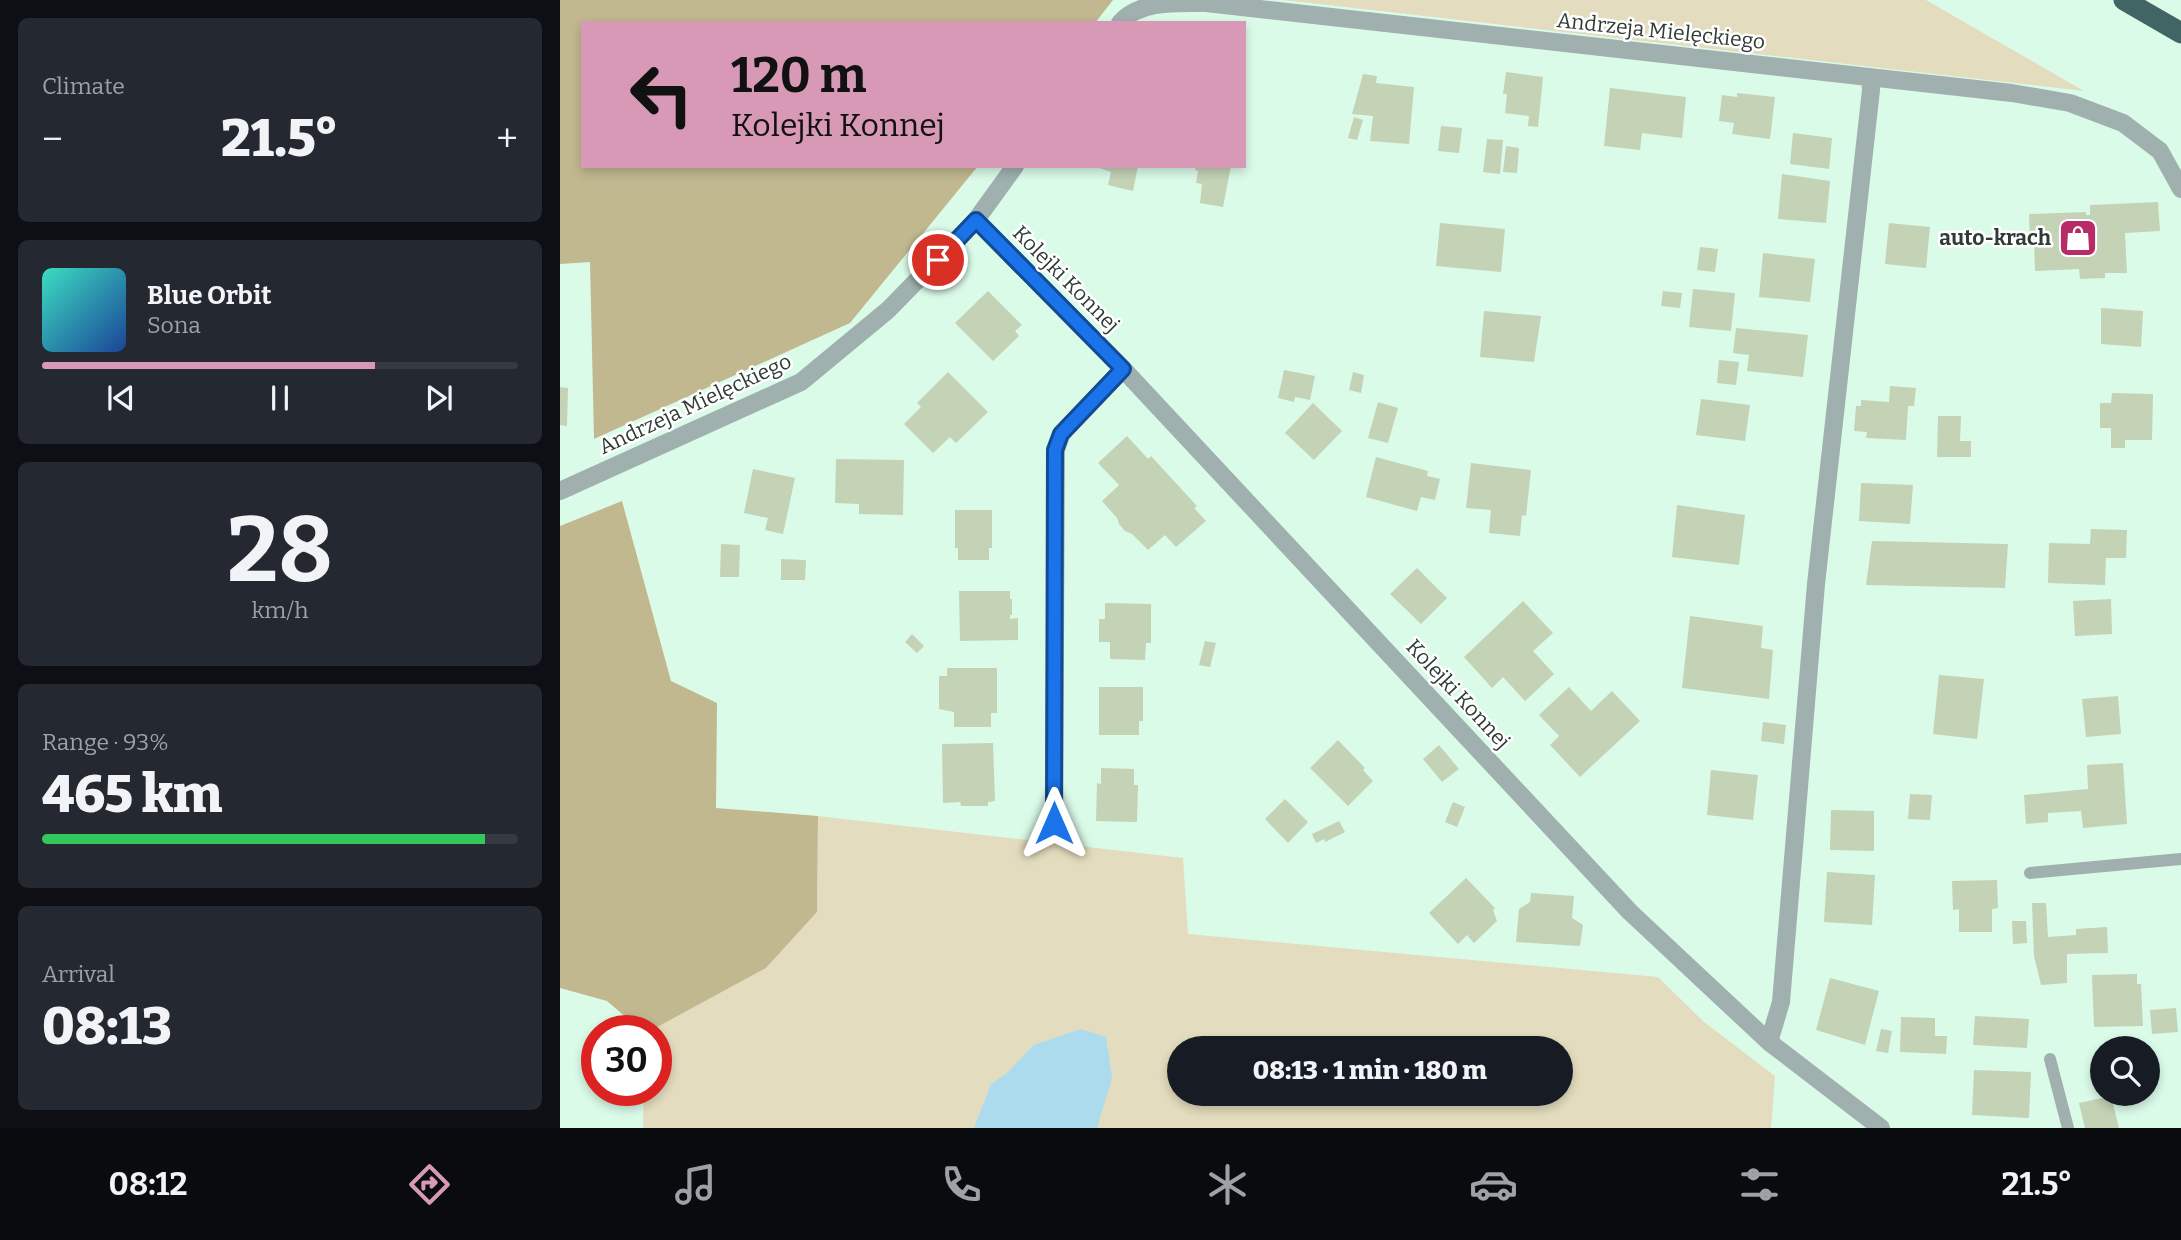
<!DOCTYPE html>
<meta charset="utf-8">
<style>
:root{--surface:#171b24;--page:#242831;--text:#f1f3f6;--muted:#9ea1a6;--line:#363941;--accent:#d799b6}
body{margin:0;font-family:Bitter,serif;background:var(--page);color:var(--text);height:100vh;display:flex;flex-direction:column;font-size:26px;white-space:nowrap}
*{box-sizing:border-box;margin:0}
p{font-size:23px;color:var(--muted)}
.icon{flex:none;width:38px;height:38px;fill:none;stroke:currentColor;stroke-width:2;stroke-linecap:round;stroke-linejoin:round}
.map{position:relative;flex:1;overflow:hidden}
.details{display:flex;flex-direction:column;gap:18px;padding:18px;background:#0d0f14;width:560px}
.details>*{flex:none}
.top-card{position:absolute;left:21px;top:21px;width:665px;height:147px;border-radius:0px;box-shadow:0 4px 10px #0003;background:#d799b6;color:#111;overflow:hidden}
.buttons{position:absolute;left:1530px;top:1036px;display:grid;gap:14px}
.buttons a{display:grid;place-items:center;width:70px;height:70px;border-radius:50%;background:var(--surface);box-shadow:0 4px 10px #0003;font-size:35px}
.speed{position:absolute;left:21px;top:1015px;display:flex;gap:14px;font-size:35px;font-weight:700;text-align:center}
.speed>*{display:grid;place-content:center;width:91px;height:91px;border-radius:50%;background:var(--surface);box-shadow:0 4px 10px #0003;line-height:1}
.speed .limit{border:10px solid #d22;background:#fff;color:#111}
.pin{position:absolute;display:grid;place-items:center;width:60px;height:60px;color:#fff;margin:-30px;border:4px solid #fff;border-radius:50%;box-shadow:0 2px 7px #0007}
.me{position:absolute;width:77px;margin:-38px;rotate:0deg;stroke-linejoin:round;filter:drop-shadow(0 0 5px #0008)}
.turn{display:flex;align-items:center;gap:24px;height:147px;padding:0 35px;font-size:32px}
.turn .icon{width:91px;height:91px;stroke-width:2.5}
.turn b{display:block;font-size:49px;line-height:60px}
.big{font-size:52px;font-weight:800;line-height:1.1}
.details .card{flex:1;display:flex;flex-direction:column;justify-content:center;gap:10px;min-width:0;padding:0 24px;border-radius:10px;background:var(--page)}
.details .dial{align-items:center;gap:0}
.dial b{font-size:91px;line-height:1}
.song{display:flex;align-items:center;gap:21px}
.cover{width:84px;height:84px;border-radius:10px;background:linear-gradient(135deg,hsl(170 70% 55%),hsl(220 70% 35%))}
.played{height:7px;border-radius:4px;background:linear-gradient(90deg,var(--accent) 70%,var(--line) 70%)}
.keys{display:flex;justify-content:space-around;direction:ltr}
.heat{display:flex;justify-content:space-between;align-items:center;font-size:38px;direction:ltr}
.charge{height:10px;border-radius:5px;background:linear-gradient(90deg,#34c759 93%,var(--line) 0)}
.trip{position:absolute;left:607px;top:1036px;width:406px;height:70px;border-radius:35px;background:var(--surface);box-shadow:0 4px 10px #0003;font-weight:800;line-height:70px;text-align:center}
.dock{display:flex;height:112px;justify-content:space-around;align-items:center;background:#090b0e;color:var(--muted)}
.dock .icon{width:49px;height:49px}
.dock .selected{color:var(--accent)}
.dock b{font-size:32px;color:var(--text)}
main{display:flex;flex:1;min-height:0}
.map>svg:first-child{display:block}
.green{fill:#e3dcbe;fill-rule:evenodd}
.forest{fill:#c1b890}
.water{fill:#acdbee}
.building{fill:#c4d2b6}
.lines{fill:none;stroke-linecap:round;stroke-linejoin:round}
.lane{stroke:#9fb0af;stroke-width:12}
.street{stroke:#9fb0af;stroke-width:18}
.highway{stroke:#416564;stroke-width:21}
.route-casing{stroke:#114b97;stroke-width:18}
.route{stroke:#1a73e8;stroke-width:12}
.labels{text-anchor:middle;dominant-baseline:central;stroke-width:5;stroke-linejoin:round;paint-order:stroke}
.street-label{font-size:21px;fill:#2f3b34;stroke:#fff}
.poi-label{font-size:21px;font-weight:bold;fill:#2f3b34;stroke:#fff;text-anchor:end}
</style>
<main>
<section class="details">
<div class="card"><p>Climate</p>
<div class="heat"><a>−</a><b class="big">21.5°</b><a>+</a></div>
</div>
<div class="card">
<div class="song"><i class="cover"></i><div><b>Blue Orbit</b><p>Sona</p></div></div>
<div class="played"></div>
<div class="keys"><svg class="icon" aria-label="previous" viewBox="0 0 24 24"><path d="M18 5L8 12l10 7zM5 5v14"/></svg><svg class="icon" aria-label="pause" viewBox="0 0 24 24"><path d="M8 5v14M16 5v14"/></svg><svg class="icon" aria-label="next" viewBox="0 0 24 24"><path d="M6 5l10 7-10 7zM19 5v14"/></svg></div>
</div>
<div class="card dial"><b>28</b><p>km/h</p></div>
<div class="card"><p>Range · 93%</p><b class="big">465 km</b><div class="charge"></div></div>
<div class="card"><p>Arrival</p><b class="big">08:13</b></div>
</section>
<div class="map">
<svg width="1621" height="1128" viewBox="0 0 1621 1128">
<rect width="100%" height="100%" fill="#dbfbe9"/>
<path class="green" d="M723,0H1366L1524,91Z
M258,816L623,858L628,934L1098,977L1144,1022L1215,1076L1211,1128H83L84,1090H96V1031H90L206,968L257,912ZM620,1048H1001V1094H620Z"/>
<path class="forest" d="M0,0H553L535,23H23V166H418L290,323L34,439L30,262L0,264Z
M62,501L111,681L157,703L156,808L258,816L257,912L206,968L90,1031H82L47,1001L0,988V526Z"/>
<path class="water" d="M521,1029L546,1037L552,1078L537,1128H414L431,1084L446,1074L474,1045Z"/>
<path class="building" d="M946,72L983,77L978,127L968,126L969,116L945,113L947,94H943Z
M803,74L817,76L816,83L854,87L849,144L810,141L813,116L792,114Z
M1050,88L1126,97L1122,138L1082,133L1080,150L1044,146Z
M1177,93L1215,97L1210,139L1172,134L1174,123L1159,121L1162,95L1177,97Z
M794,117L803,120L797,140L788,138Z
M881,126L902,128L899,153L878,151Z
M1233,133L1272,138L1269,169L1230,164Z
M927,139L943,140L940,174L923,172Z
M946,146L959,148L957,173L943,172Z
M533,166H578L573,191L548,185L551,172Z
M636,166H671L663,207L640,203L642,184L636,183L638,171L635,170Z
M1222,174L1270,181L1266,223L1218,219Z
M1598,202L1600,231L1565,233L1567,273H1545V278L1520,279L1519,269L1475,271L1474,243H1470L1469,214L1526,212V215H1530V205Z
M880,223L945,229L941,272L876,266Z
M1329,223L1370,227L1366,268L1325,264Z
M1140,247L1158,249L1155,272L1137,270Z
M1203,253L1255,259L1250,302L1199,297Z
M1133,289L1175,293L1171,331L1129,327Z
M428,291L462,325L455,331L459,336L433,361L395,323Z
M1103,291L1122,293L1120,308L1101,306Z
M1541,308L1583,311L1581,347L1541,344Z
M924,311L981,316L974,362L920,357Z
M1176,328L1248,335L1243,377L1187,371L1189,355L1173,353Z
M1159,360L1179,362L1176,385L1157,383Z
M724,370L755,376L750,400L735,397L734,402L718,398Z
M388,372L428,412L396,443L390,437L373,453L344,424L361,407L357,403Z
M793,372L804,375L801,393L789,390Z
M1330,386L1356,388L1354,406H1348L1346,440L1306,438L1307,432L1294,431L1296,406H1301V400L1329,402Z
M0,387L8,388L7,426L0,425Z
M1552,393L1593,394L1592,440H1565V448H1551V428H1540V403H1551Z
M1141,399L1190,405L1185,441L1136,435Z
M818,402L838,408L828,443L808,438Z
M753,403L782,431L754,460L725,433Z
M1378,416H1401L1400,441H1411V457H1377Z
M567,436L588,459L591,456L637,506L634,508L646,521L616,547L605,535L588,550L572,534L565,531L559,524L557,518L542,501L559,485L538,463Z
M816,457L868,471L867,476L880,479L875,500L861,497L857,511L806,497Z
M276,459L344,460L343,515L299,514V504L275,503Z
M911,463L971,470L966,516L962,515L960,536L929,533L931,510L906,508Z
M193,469L235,478L223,534L205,530L208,518L184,513Z
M1301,483L1353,485L1350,524L1299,521Z
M1117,505L1185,515L1179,565L1112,557Z
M395,510H432V548H429V560H398V548H395Z
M1531,529L1567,530L1566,558H1546L1545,585L1488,583L1489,543L1530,544Z
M1312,541L1448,544L1445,588L1306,585Z
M161,544L180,545L179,577H160Z
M221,559L246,560L245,580H221Z
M857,568L887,598L861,624L830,594Z
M399,591H450V599H452V615H450V619L458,618V640L400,641Z
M1551,599L1552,634L1515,636L1513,601Z
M963,601L993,633L973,651L994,674L965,701L943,677L932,688L904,657Z
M545,603L591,604V643H586L585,660L550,659V642H539V619H545Z
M1130,616L1203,626L1201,648L1213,650L1209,699L1122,688Z
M352,634L364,646L357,653L345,642Z
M645,641L656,643L650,667L639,665Z
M387,668H437V713H431V727H394V712L379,709V676H387Z
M1379,675L1424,679L1417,739L1373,734Z
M539,687H583V721H579V735H539Z
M1009,687L1031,711L1052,691L1080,721L1020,777L990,745L999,736L979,715Z
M1558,696L1561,734L1526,737L1522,699Z
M1203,722L1226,725L1224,744L1201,741Z
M778,740L805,768L803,770L813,781L788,806L750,768Z
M433,743L435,801L428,802V806H401L400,802L383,803L382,744Z
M879,745L899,769L882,782L863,759Z
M1563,763L1567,824L1523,828L1521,811L1488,813V822L1466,824L1464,795L1528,789L1527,765Z
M541,768L574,769V785H578L577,822L536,821L537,783L541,784Z
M1151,770L1198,775L1193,820L1147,815Z
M1350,794L1372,795L1370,820L1348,819Z
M725,799L748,822L728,843L705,819Z
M893,802L905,807L897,827L885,822Z
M1271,810L1314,811V851L1270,850Z
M779,821L785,832L765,842L764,839L756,843L752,834Z
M1267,872L1315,875L1312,925L1264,922Z
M906,878L935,908L933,910L937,921L914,943L907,935L898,944L869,913Z
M1437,880L1438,908L1432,909V932H1399V909L1393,910L1392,881Z
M971,893L1014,896L1012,918L1023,925L1020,946L956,942L959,909L970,902Z
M1472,903H1486L1488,937L1516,935V929L1547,927L1548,953L1507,954V983L1481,985L1474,956Z
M1452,921H1466L1467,943L1453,944Z
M1577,974V984H1581L1583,1026L1534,1027L1532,975Z
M1270,978L1319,991L1305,1045L1256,1030Z
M1616,1008L1618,1032L1592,1034L1590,1010Z
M1415,1016L1469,1019L1467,1048L1413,1045Z
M1341,1017L1375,1018V1036H1387L1386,1054L1340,1052Z
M1321,1029L1332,1031L1328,1053L1316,1051Z
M1414,1070L1471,1072L1469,1118L1412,1115Z
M1551,1096L1559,1128H1525L1519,1103Z"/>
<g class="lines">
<path class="lane" d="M1470,873L1621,859
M1490,1059L1508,1128"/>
<path class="street" d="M560,23C579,0 618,3 646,3L1452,93L1510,103L1563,123L1600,151L1621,189
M416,220L563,369L1070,912L1209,1042L1321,1128
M0,491L241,382L328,310L416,220L455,166
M494,823L496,450L501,434L563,369
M1209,1042L1221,1002L1256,584L1311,90L1310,77"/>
<path class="highway" d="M1564,0L1621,33"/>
</g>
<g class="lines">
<g class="route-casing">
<path id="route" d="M378,260L416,220L563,369L501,434L495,450L494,823"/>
</g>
<use href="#route" class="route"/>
</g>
<defs>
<g id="shop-square" transform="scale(2.0125)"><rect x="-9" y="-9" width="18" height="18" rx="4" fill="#b72c67" stroke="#fff"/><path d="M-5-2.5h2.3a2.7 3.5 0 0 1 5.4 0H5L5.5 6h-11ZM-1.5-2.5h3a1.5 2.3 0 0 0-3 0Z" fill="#fff"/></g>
</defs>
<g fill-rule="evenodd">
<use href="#shop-square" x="1518" y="238"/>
</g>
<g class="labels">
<g class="street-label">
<text transform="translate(1101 31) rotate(6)">Andrzeja Mielęckiego</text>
<text transform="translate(506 279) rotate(45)">Kolejki Konnej</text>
<text transform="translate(135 404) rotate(-25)">Andrzeja Mielęckiego</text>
<text transform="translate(898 694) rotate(47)">Kolejki Konnej</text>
</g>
<g class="poi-label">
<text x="1491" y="238">auto-krach</text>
</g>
</g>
</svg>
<div class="buttons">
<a><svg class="icon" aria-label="search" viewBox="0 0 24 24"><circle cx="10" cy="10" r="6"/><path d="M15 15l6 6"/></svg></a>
</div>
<div class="speed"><div class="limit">30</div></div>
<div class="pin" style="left:378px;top:260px;background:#d93025"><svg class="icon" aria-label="arrive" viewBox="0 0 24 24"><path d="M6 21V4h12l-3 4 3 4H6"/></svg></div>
<svg class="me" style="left:494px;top:823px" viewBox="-20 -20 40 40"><path d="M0-17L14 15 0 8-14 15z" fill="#1a73e8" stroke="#fff" stroke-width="4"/></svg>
<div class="trip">08:13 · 1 min · 180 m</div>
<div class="top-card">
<div class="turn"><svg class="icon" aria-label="left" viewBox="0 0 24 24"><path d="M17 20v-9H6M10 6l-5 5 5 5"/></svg><div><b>120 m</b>Kolejki Konnej</div></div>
</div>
</div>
</main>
<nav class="dock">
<b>08:12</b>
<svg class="icon selected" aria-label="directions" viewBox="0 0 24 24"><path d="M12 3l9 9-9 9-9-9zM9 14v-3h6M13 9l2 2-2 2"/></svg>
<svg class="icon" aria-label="music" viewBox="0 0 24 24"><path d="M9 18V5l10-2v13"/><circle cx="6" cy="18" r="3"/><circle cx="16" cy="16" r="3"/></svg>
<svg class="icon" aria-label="phone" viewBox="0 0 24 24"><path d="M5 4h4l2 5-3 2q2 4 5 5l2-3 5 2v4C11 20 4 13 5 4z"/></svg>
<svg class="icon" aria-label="climate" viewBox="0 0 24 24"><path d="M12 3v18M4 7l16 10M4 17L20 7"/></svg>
<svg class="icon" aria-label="car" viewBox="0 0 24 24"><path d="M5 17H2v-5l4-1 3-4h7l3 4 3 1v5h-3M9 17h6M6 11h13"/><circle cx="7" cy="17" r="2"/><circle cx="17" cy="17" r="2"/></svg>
<svg class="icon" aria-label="filters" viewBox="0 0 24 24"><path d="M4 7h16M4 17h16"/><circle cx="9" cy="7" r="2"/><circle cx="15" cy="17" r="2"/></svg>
<b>21.5°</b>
</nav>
